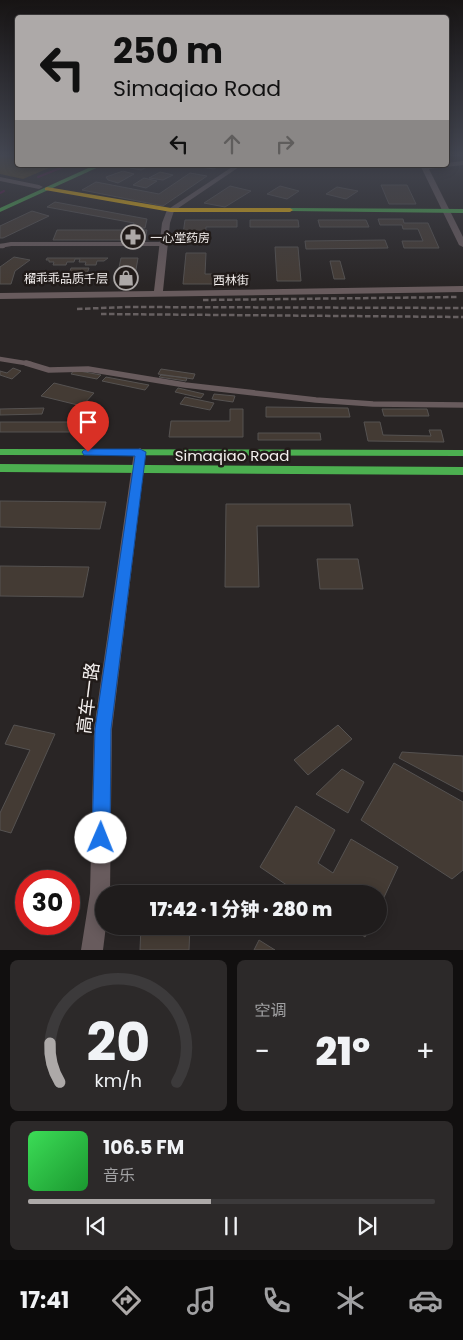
<!DOCTYPE html>
<html lang="zh">
<meta charset="utf-8">
<style>
:root{--surface:#1f1c1c;--page:#2c2929;--text:#f1f3f6;--muted:#a1a1a3;--line:#3c3a3b;--accent:#ada9a8}
body{margin:0;font-family:Poppins,"Noto Sans SC",sans-serif;background:var(--page);color:var(--text);height:100vh;display:flex;flex-direction:column;font-size:19px;white-space:nowrap}
*{box-sizing:border-box;margin:0}
p{font-size:16px;color:var(--muted)}
.icon{flex:none;width:28px;height:28px;fill:none;stroke:currentColor;stroke-width:2;stroke-linecap:round;stroke-linejoin:round}
.map{position:relative;height:950px;overflow:hidden}
.side{display:flex;flex-direction:column;gap:10px;padding:10px;background:#110f0f;flex:1}
.side>*{flex:none}
.hud{position:absolute;left:15px;top:15px;width:434px;height:152px;border-radius:5px;box-shadow:0 2px 12px #0003,0 0 0 1px var(--line);background:#ada9a8;color:#111;overflow:hidden}
.speed{position:absolute;left:15px;top:870px;display:flex;gap:10px;font-size:25px;font-weight:700;text-align:center}
.speed>*{display:grid;place-content:center;width:65px;height:65px;border-radius:50%;background:var(--surface);box-shadow:0 2px 12px #0003,0 0 0 1px var(--line);line-height:1}
.speed .limit{border:8px solid #d22;background:#fff;color:#111}
.pin{position:absolute;display:grid;place-items:center;width:42px;height:42px;color:#fff;margin:-51px -21px;border-radius:50% 50% 50% 0;rotate:-45deg;box-shadow:0 0 5px #0007}
.pin .icon{rotate:45deg}
.me{position:absolute;width:55px;margin:-28px;rotate:1deg;stroke-linejoin:round;filter:drop-shadow(0 0 4px #0008)}
.turn{display:flex;align-items:center;gap:18px;height:105px;padding:0 15px;font-size:22px}
.turn .icon{width:65px;height:65px;stroke-width:2.5}
.turn b{display:block;font-size:35px;line-height:42px}
.lanes{display:flex;align-items:center;height:48px;padding:0 15px;background:#0003;justify-content:center;gap:25px;direction:ltr}
.lanes .off{opacity:.35}
.big{font-size:38px;font-weight:800;line-height:1.1}
.side .widget{flex:1;display:flex;flex-direction:column;justify-content:center;gap:8px;min-width:0;padding:0 18px;border-radius:8px;background:var(--page)}
.side .dial{align-items:center;gap:0}
.dial svg{height:130px;overflow:visible;fill:none;stroke:var(--line);stroke-width:7;stroke-linecap:round;text-anchor:middle}
.dial text{fill:var(--text);stroke:none}
.song{display:flex;align-items:center;gap:15px}
.cover{width:60px;height:60px;border-radius:8px;background:linear-gradient(135deg,hsl(130 70% 55%),hsl(130 70% 35%))}
.played{height:5px;border-radius:2px;background:linear-gradient(90deg,var(--accent) 45%,var(--line) 45%)}
.keys{display:flex;justify-content:space-around;direction:ltr}
.heat{display:flex;justify-content:space-between;align-items:center;font-size:28px;direction:ltr}
.side .tiles{flex:1;display:grid;gap:10px;grid-template-columns:1fr 1fr}
.widget:last-child{grid-column:span 2}
.trip{position:absolute;left:95px;top:885px;width:292px;height:50px;border-radius:25px;background:var(--surface);box-shadow:0 2px 12px #0003,0 0 0 1px var(--line);font-weight:800;line-height:50px;text-align:center}
.tabs{display:flex;height:80px;justify-content:space-around;align-items:center;background:#0c0b0b;color:var(--muted)}
.tabs .icon{width:35px;height:35px}
.tabs .active{color:var(--accent)}
.tabs b{font-size:22px;color:var(--text)}
.map>svg:first-child{display:block}
.green{fill:#58471b}
.lines{fill:none;stroke-linecap:round;stroke-linejoin:round}
.stream{stroke:#59134b;stroke-width:2}
.building{fill:#443b34;stroke:#555251}
.lane-far2{stroke:#685b5d;stroke-width:4}
.lane-far1{stroke:#685b5d;stroke-width:4.5}
.lane{stroke:#685b5d;stroke-width:5.5}
.street{fill:#685b5d;fill-rule:evenodd}
.fast{fill:#4caf50;fill-rule:evenodd}
.slow{fill:#ffc107;fill-rule:evenodd}
.rail{stroke:#676061;stroke-width:2.5;stroke-dasharray:5.5 2.5;stroke-linecap:butt}
.route{fill:#1a73e8;stroke:#114b97}
.labels{text-anchor:middle;dominant-baseline:central;stroke-width:5;stroke-linejoin:round;paint-order:stroke}
.far-poi-label{font-size:12px;fill:#f4f0ef;stroke:#211b19;text-anchor:start}
.far-street-label{font-size:12px;fill:#f4f0ef;stroke:#211b19}
.street-label{font-size:15px;fill:#f4f0ef;stroke:#211b19}
.near-street-label{font-size:18px;fill:#f4f0ef;stroke:#211b19}
</style>
<div class="map">
<svg width="463" height="950" viewBox="0 0 463 950">
<rect width="100%" height="100%" fill="#292525"/>
<path class="green" d="M0,154H17L18,165H56L23,179L0,174Z"/>
<g class="lines">
<path class="stream" d="M38,177L68,165
M0,193L4,191"/>
</g>
<path class="building" d="M137,165H151L141,170L130,168Z
M185,165H220L214,169Z
M123,171L134,174L118,183L108,180L106,177Z
M160,172L173,175L163,180L149,178Z
M190,173L207,176L163,206L82,190L96,182L159,194Z
M144,178L157,181L146,188L133,185Z
M381,185H407L416,204H389Z
M230,186L251,191L225,207L204,203Z
M280,186L299,191L287,199L267,194Z
M337,187L358,191L346,199L326,194Z
M55,202L147,219L145,228H133L134,223L47,207Z
M32,211L49,216L3,238H0V226Z
M378,219H403L404,223H428L439,248H404L402,241H423L418,229H403L402,225H380Z
M185,220H237V227H206L205,241H182Z
M250,220H298L299,227H250Z
M318,220H366L369,227H320Z
M57,230H147L145,240H53Z
M385,240L388,248L306,249L305,241Z
M275,247H298L301,281H277Z
M186,253H206L205,274H216V284H183Z
M14,257L30,260L15,271L11,284H0V267Z
M47,258H108L104,261H97L96,265H85L86,262H79L80,259H75L74,262H67L66,265H53L54,262H49V260H46Z
M121,258H138L134,281L116,282Z
M330,261H340L345,279H334Z
M71,268H89L85,280H67Z
M227,274H248V283H227Z
M13,368L21,371L12,379L0,375V371L7,373Z
M161,369L195,374L193,379L158,374Z
M74,370L101,375L97,379L71,374Z
M161,375L187,378L186,381L159,377Z
M106,377L149,385L145,390L102,381Z
M54,383L94,393L82,406L41,396Z
M178,388L204,394L201,398L175,392Z
M214,394L235,396L233,402L212,399Z
M185,397L214,403L210,410L180,404Z
M266,407L348,408L350,417H266Z
M44,408L42,414L0,415V409Z
M230,409H243V437H169L171,421H230Z
M382,409H427L429,416H384Z
M0,422H86L84,432H0Z
M364,422H380L383,435L431,436L429,430H441L444,442L368,441Z
M258,433H320L321,440H258Z
M0,501L106,502L100,529L0,527Z
M226,504H350L353,526H257L259,587H225Z
M317,559H358L363,589H320Z
M0,566L89,567L83,597L0,596Z
M14,725L55,734L11,833L0,830V813L30,750L5,744Z
M338,725L352,739L308,775L294,760Z
M402,752L463,756V792L399,758Z
M394,763L463,802V870L452,879L361,820Z
M342,769L364,782L348,813L316,794Z
M296,806L335,830L318,863L333,873L351,839L398,867L379,908V894H300L260,867Z
M141,926H190L189,950H140Z
M349,926H371L365,937Z
M259,940L275,950H254Z"/>
<g class="lines">
<path class="lane-far2" d="M0,246L11,244H163"/>
<path class="lane-far1" d="M0,246H3
M0,359L31,364"/>
<path class="lane" d="M26,363L49,370L88,369L185,385L316,400L373,404L463,405"/>
<path class="street" d="M463,161V165L429,169L463,237V247L459,245L420,165H446V163Z
M235,165H242L174,211L170,223L163,291L463,286V292L0,299V293L154,291L162,223L167,210Z
M0,177L39,185L43,187L39,189L0,181Z
M140,448L146,452L112,729L110,893L104,894V926H106L103,950H81L90,893L94,729L134,452Z"/>
<path class="fast" d="M95,165H103L0,212V208Z
M290,208L463,209V213L288,211L287,210Z
M0,449L463,450V456L0,455Z
M0,464L463,467V475L0,472Z"/>
<path class="slow" d="M47,187L171,208H290L293,210L290,212H171L45,190V188Z"/>
<path class="rail" d="M203,300L459,297
M77,309L127,307L463,308
M101,314L463,317"/>
</g>
<linearGradient id="sky" x2="0" y2="1"><stop stop-color="#171414"/><stop offset="0.54" stop-color="#434651"/><stop offset="1" stop-color="#434651" stop-opacity="0"/></linearGradient>
<rect width="463" height="287" fill="url(#sky)"/>
<path class="route" d="M88,449H140L146,452L111,729L110,838L107,845L101,847L95,845L92,838L95,729L135,456L84,455L82,452L84,450Z"/>
<defs>
<g id="pharmacy-ring" transform="scale(1.25)"><circle r="9.5" fill="#211b19" stroke="#ada9a8" stroke-width="1.5"/><path d="M-2-6h4v4h4v4h-4v4h-4v-4h-4v-4h4Z" fill="#ada9a8"/></g>
<g id="shop-ring" transform="scale(1.25)"><circle r="9.5" fill="#211b19" stroke="#ada9a8" stroke-width="1.5"/><path d="M-5-2.5h2.3a2.7 3.5 0 0 1 5.4 0H5L5.5 6h-11ZM-1.5-2.5h3a1.5 2.3 0 0 0-3 0Z" fill="#ada9a8"/></g>
</defs>
<g fill-rule="evenodd">
<use href="#pharmacy-ring" x="133" y="237"/>
<use href="#shop-ring" x="126" y="278"/>
</g>
<g class="labels">
<g class="far-poi-label">
<text x="150" y="237">一心堂药房</text>
<text x="108" y="278" text-anchor="end">榴乖乖品质千层</text>
</g>
<g class="far-street-label">
<text transform="translate(231 280) rotate(-1)">西林街</text>
</g>
<g class="street-label">
<text x="232" y="455">Simaqiao Road</text>
</g>
<g class="near-street-label">
<text transform="translate(88 698) rotate(-83)">高车一路</text>
</g>
</g>
</svg>
<div class="speed"><div class="limit">30</div></div>
<div class="pin" style="left:88px;top:452px;background:#d93025"><svg class="icon" aria-label="arrive" viewBox="0 0 24 24"><path d="M6 21V4h12l-3 4 3 4H6"/></svg></div>
<svg class="me" style="left:101px;top:838px" viewBox="-20 -20 40 40"><circle r="19" fill="#fff"/><path d="M0-13L10 11 0 6-10 11z" fill="#1a73e8"/></svg>
<div class="trip">17:42 · 1 分钟 · 280 m</div>
<div class="hud">
<div class="turn"><svg class="icon" aria-label="left" viewBox="0 0 24 24"><path d="M17 20v-9H6M10 6l-5 5 5 5"/></svg><div><b>250 m</b>Simaqiao Road</div></div>
<div class="lanes"><svg class="icon" aria-label="left" viewBox="0 0 24 24"><path d="M17 20v-9H6M10 6l-5 5 5 5"/></svg><svg class="icon off" aria-label="ahead" viewBox="0 0 24 24"><path d="M12 20V5M6 11l6-6 6 6"/></svg><svg class="icon off" aria-label="right" viewBox="0 0 24 24"><path d="M7 20v-9h11M14 6l5 5-5 5"/></svg></div>
</div>
</div>
<section class="side">
<div class="tiles">
<div class="widget dial"><svg viewBox="0 0 100 80">
<path d="M14 69A42 42 0 1 1 86 69"/>
<path d="M14 69A42 42 0 0 1 8 45" stroke="#ada9a8"/>
<text x="50" y="56" font-size="32" font-weight="700">20</text>
<text x="50" y="72" font-size="11">km/h</text>
</svg></div>
<div class="widget"><p>空调</p>
<div class="heat"><a>−</a><b class="big">21°</b><a>+</a></div>
</div>
<div class="widget">
<div class="song"><i class="cover"></i><div><b>106.5 FM</b><p>音乐</p></div></div>
<div class="played"></div>
<div class="keys"><svg class="icon" aria-label="previous" viewBox="0 0 24 24"><path d="M18 5L8 12l10 7zM5 5v14"/></svg><svg class="icon" aria-label="pause" viewBox="0 0 24 24"><path d="M8 5v14M16 5v14"/></svg><svg class="icon" aria-label="next" viewBox="0 0 24 24"><path d="M6 5l10 7-10 7zM19 5v14"/></svg></div>
</div>
</div>
</section>
<nav class="tabs">
<b>17:41</b>
<svg class="icon active" aria-label="directions" viewBox="0 0 24 24"><path d="M12 3l9 9-9 9-9-9zM9 14v-3h6M13 9l2 2-2 2"/></svg>
<svg class="icon" aria-label="music" viewBox="0 0 24 24"><path d="M9 18V5l10-2v13"/><circle cx="6" cy="18" r="3"/><circle cx="16" cy="16" r="3"/></svg>
<svg class="icon" aria-label="phone" viewBox="0 0 24 24"><path d="M5 4h4l2 5-3 2q2 4 5 5l2-3 5 2v4C11 20 4 13 5 4z"/></svg>
<svg class="icon" aria-label="climate" viewBox="0 0 24 24"><path d="M12 3v18M4 7l16 10M4 17L20 7"/></svg>
<svg class="icon" aria-label="car" viewBox="0 0 24 24"><path d="M5 17H2v-5l4-1 3-4h7l3 4 3 1v5h-3M9 17h6M6 11h13"/><circle cx="7" cy="17" r="2"/><circle cx="17" cy="17" r="2"/></svg>
</nav>
